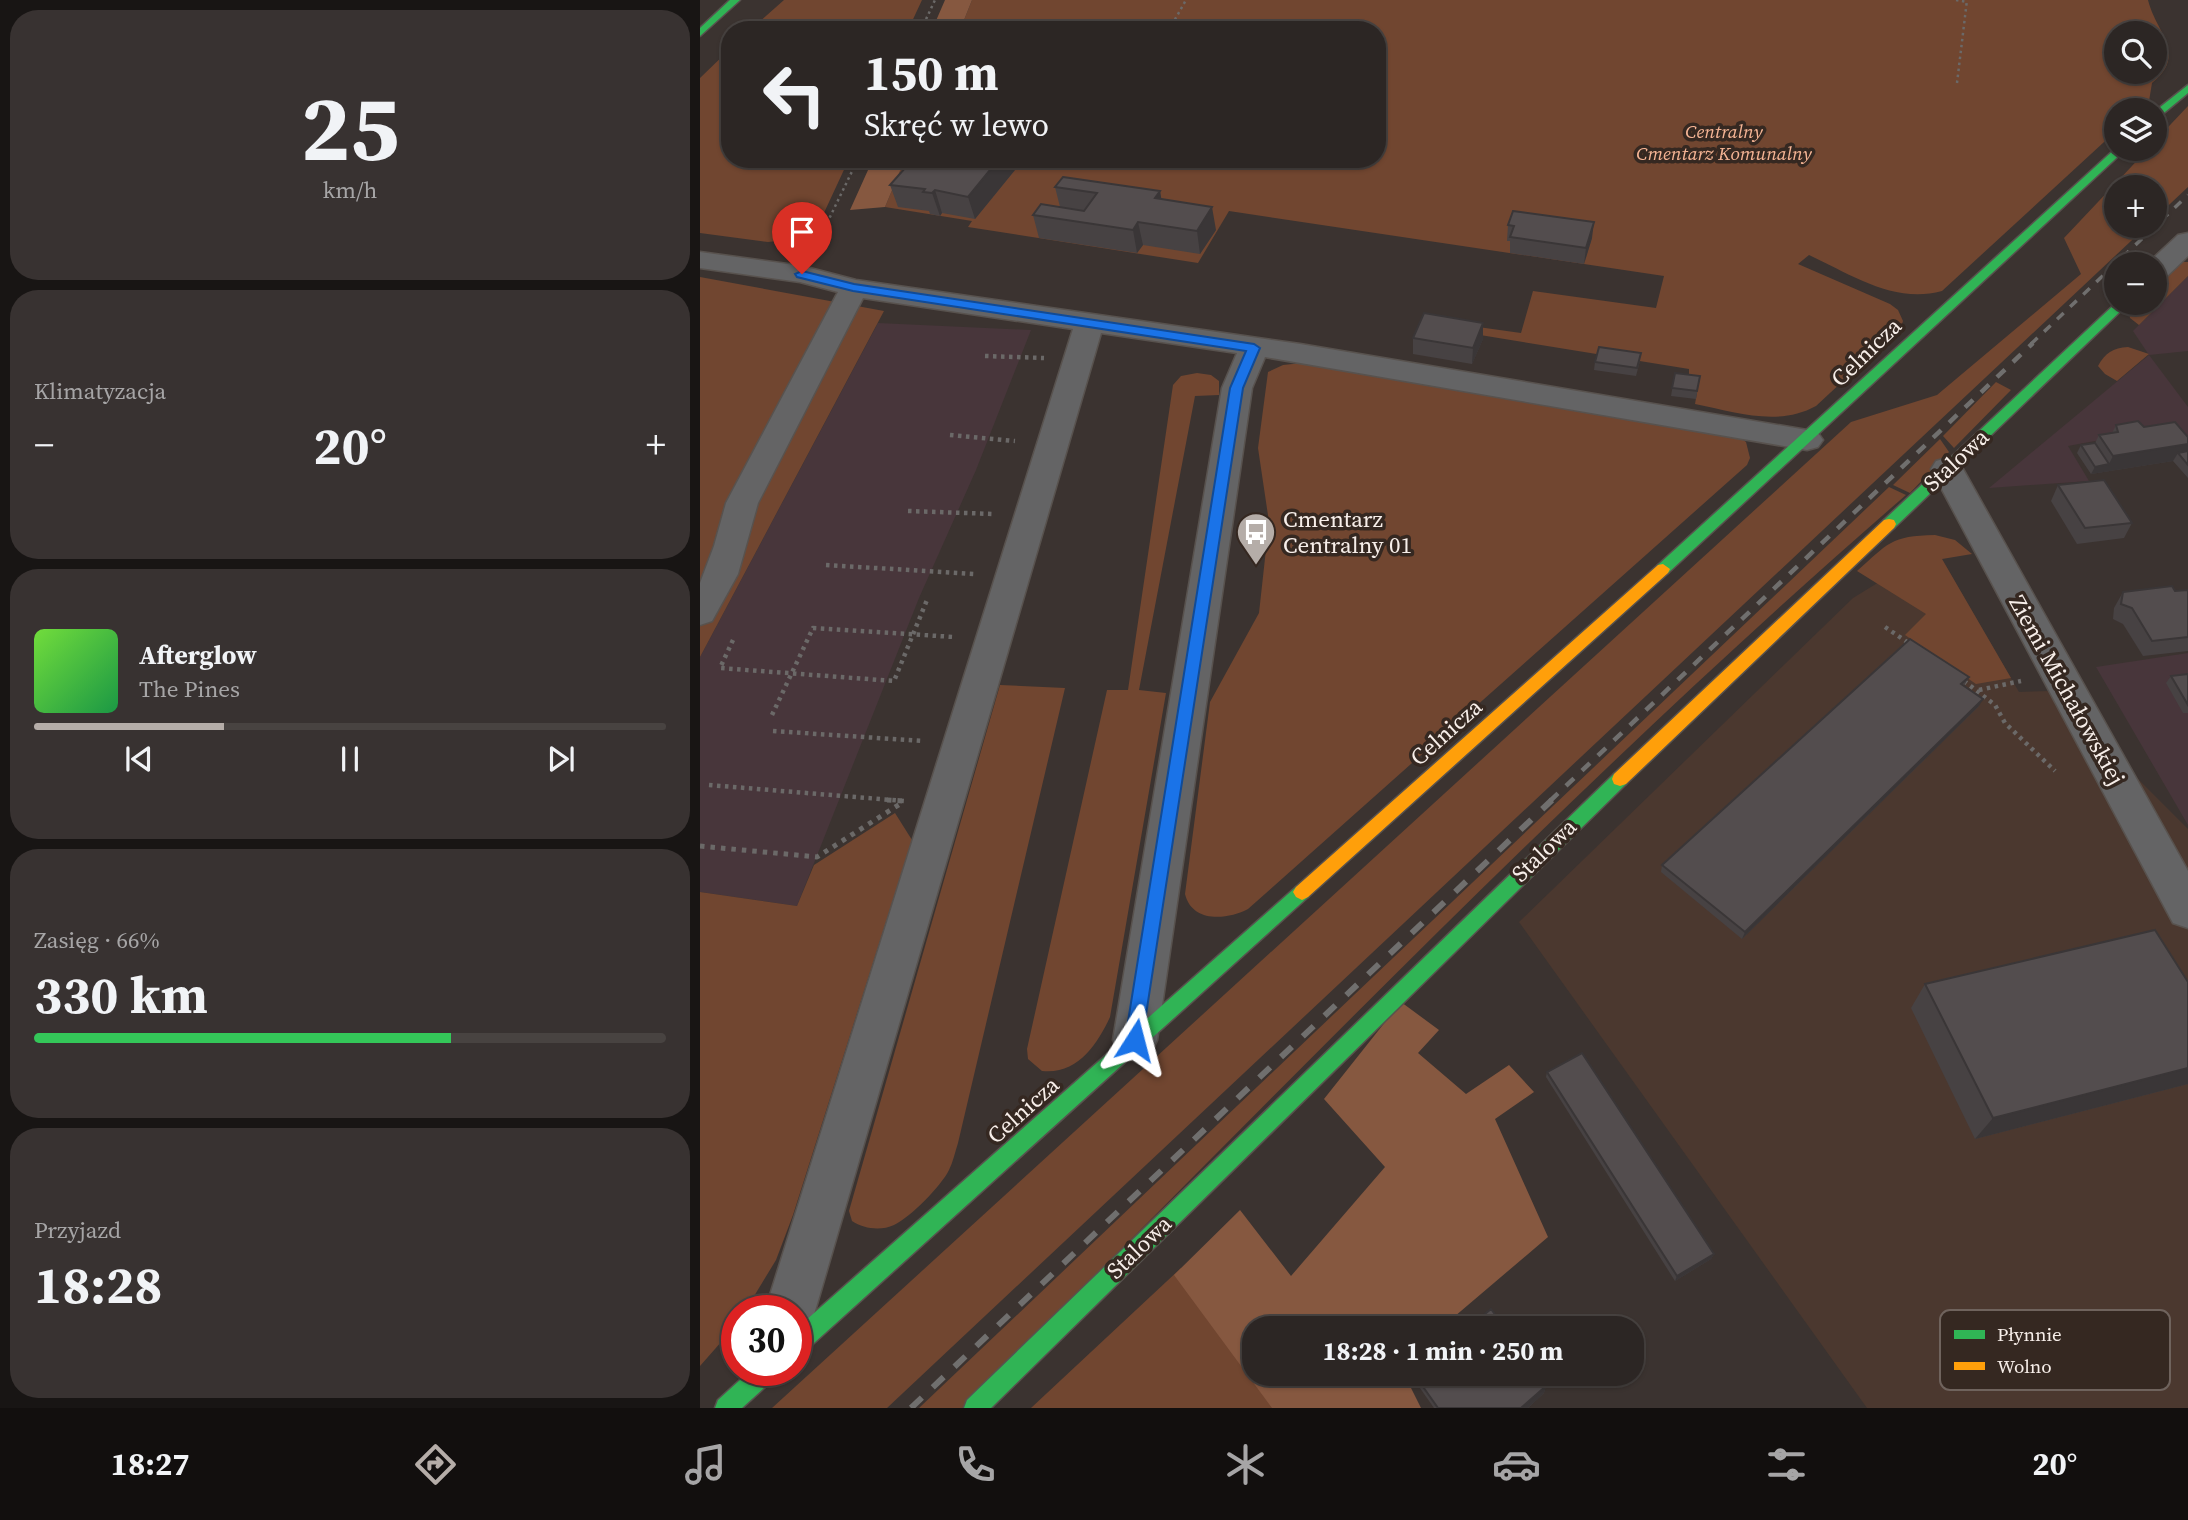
<!DOCTYPE html>
<html lang="pl">
<meta charset="utf-8">
<style>
:root{--surface:#2c2624;--page:#383231;--text:#f1f3f6;--muted:#a6a5a6;--line:#484341;--accent:#b5ada8}
body{margin:0;font-family:"Source Serif 4",serif;background:var(--page);color:var(--text);height:100vh;display:flex;flex-direction:column;font-size:26px;white-space:nowrap}
*{box-sizing:border-box;margin:0}
p{font-size:23px;color:var(--muted)}
.icon{flex:none;width:38px;height:38px;fill:none;stroke:currentColor;stroke-width:2;stroke-linecap:round;stroke-linejoin:round}
.map{position:relative;flex:1;overflow:hidden}
.sheet{display:flex;flex-direction:column;gap:10px;padding:10px;background:#181514;width:700px}
.sheet>*{flex:none}
.banner{position:absolute;left:21px;top:21px;width:665px;height:147px;border-radius:28px;box-shadow:0 2px 5px #0004,0 0 0 2px var(--line);background:#2c2624;color:var(--text);overflow:hidden}
.buttons{position:absolute;left:1404px;top:21px;display:grid;gap:14px}
.buttons a{display:grid;place-items:center;width:63px;height:63px;border-radius:50%;background:var(--surface);box-shadow:0 2px 5px #0004,0 0 0 2px var(--line);font-size:35px}
.speed{position:absolute;left:21px;top:1295px;display:flex;gap:14px;font-size:35px;font-weight:700;text-align:center}
.speed>*{display:grid;place-content:center;width:91px;height:91px;border-radius:50%;background:var(--surface);box-shadow:0 2px 5px #0004,0 0 0 2px var(--line);line-height:1}
.speed .limit{border:10px solid #d22;background:#fff;color:#111}
.pin{position:absolute;display:grid;place-items:center;width:60px;height:60px;color:#fff;margin:-72px -30px;border-radius:50% 50% 50% 0;rotate:-45deg;box-shadow:0 0 7px #0007}
.pin .icon{rotate:45deg}
.me{position:absolute;width:77px;margin:-38px;rotate:9deg;stroke-linejoin:round;filter:drop-shadow(0 0 5px #0008)}
.turn{display:flex;align-items:center;gap:24px;height:147px;padding:0 28px;font-size:32px}
.turn .icon{width:91px;height:91px;stroke-width:2.5}
.turn b{display:block;font-size:49px;line-height:60px}
.big{font-size:52px;font-weight:700;line-height:1.1}
.sheet .card{flex:1;display:flex;flex-direction:column;justify-content:center;gap:10px;min-width:0;padding:0 24px;border-radius:28px;background:var(--page)}
.sheet .dial{align-items:center;gap:0}
.dial b{font-size:91px;line-height:1}
.song{display:flex;align-items:center;gap:21px}
.cover{width:84px;height:84px;border-radius:10px;background:linear-gradient(135deg,hsl(100 70% 55%),hsl(140 70% 35%))}
.played{height:7px;border-radius:4px;background:linear-gradient(90deg,var(--accent) 30%,var(--line) 30%)}
.keys{display:flex;justify-content:space-around;direction:ltr}
.heat{display:flex;justify-content:space-between;align-items:center;font-size:38px;direction:ltr}
.charge{height:10px;border-radius:5px;background:linear-gradient(90deg,#34c759 66%,var(--line) 0)}
.trip{position:absolute;left:542px;top:1316px;width:402px;height:70px;border-radius:28px;background:var(--surface);box-shadow:0 2px 5px #0004,0 0 0 2px var(--line);font-weight:700;line-height:70px;text-align:center}
.menu{display:flex;height:112px;justify-content:space-around;align-items:center;background:#120f0e;color:var(--muted)}
.menu .icon{width:49px;height:49px}
.menu .current{color:var(--accent)}
.menu b{font-size:32px;color:var(--text)}
main{display:flex;flex:1;min-height:0}
.map>svg:first-child{display:block}
.commercial{fill:#48363b}
.built{fill:#4b382f}
.green{fill:#714630;fill-rule:evenodd}
.forest{fill:#865840}
.lines{fill:none;stroke-linecap:round;stroke-linejoin:round}
.street-casing{stroke:#58524e;stroke-width:3}
.fast-casing{stroke:#58524e;stroke-width:3}
.slow-casing{stroke:#58524e;stroke-width:3}
.path-far2{stroke:#6b6968;stroke-width:2.5;stroke-dasharray:2.5 3.5;stroke-linecap:butt}
.path-far1{stroke:#6b6968;stroke-width:4.5;stroke-dasharray:3.5 4.5;stroke-linecap:butt}
.path{stroke:#6b6968;stroke-width:5;stroke-dasharray:4.5 6;stroke-linecap:butt}
.street{fill:#646465;fill-rule:evenodd}
.fast{fill:#30b455;fill-rule:evenodd}
.slow{fill:#ff9f0a;fill-rule:evenodd}
.rail-far2{stroke:#706f6e;stroke-width:3.5;stroke-dasharray:9 9;stroke-linecap:butt}
.rail-far1{stroke:#706f6e;stroke-width:4.5;stroke-dasharray:11 11;stroke-linecap:butt}
.rail{stroke:#706f6e;stroke-width:6;stroke-dasharray:15 15;stroke-linecap:butt}
.wall{fill:#474243}
.shaded-wall{fill:#3a3637}
.building{fill:#534d4e;stroke:#3a3637;stroke-width:2}
.route{fill:#1a73e8;stroke:#114b97;stroke-width:2}
.labels{text-anchor:middle;dominant-baseline:central;stroke-width:7;stroke-linejoin:round;paint-order:stroke}
.far-park-label{font-size:19px;font-style:italic;fill:#f6b595;stroke:#352821}
.street-label{font-size:23px;fill:#f7eee9;stroke:#352821}
.poi-label{font-size:23px;fill:#f7eee9;stroke:#352821;text-anchor:start}
.key{fill:#352821;stroke:#6f635d;stroke-width:2}
.key-label{font-size:19px;fill:#f7eee9}
</style>
<main>
<section class="sheet">
<div class="card dial"><b>25</b><p>km/h</p></div>
<div class="card"><p>Klimatyzacja</p>
<div class="heat"><a>−</a><b class="big">20°</b><a>+</a></div>
</div>
<div class="card">
<div class="song"><i class="cover"></i><div><b>Afterglow</b><p>The Pines</p></div></div>
<div class="played"></div>
<div class="keys"><svg class="icon" aria-label="previous" viewBox="0 0 24 24"><path d="M18 5L8 12l10 7zM5 5v14"/></svg><svg class="icon" aria-label="pause" viewBox="0 0 24 24"><path d="M8 5v14M16 5v14"/></svg><svg class="icon" aria-label="next" viewBox="0 0 24 24"><path d="M6 5l10 7-10 7zM19 5v14"/></svg></div>
</div>
<div class="card"><p>Zasięg · 66%</p><b class="big">330 km</b><div class="charge"></div></div>
<div class="card"><p>Przyjazd</p><b class="big">18:28</b></div>
</section>
<div class="map">
<svg width="1488" height="1408" viewBox="0 0 1488 1408">
<rect width="100%" height="100%" fill="#3b3330"/>
<path class="commercial" d="M1488,276V351L1449,355L1488,407V445L1470,427L1368,446L1389,481L1289,488L1449,355L1433,331Z
M178,323L331,330L276,470L219,598L97,906L0,892V657Z
M1488,653V825L1396,667Z"/>
<path class="built" d="M1242,559L1319,692L1350,691L1488,829V1408H1167L819,922L1153,598L1215,560Z"/>
<path class="green" d="M84,0H222L208,30H50Z
M272,0H1448C1456,33 1488,54 1452,83L1449,101L1439,110H1416V131L1242,291C1194,304 1152,275 1109,255L1098,264L1190,304L1198,310L1203,321L1201,327L1116,406C1078,427 1035,412 995,404L999,381L989,378V369L725,326L728,320L821,333L833,291L956,308L964,276L529,211L498,263L268,227L272,221L185,207L205,159H677V30H260ZM1416,33H1454V72H1416Z
M30,49V159H149L123,215L105,238L68,242L0,233V78Z
M1488,106V187L1454,219V187H1416V226H1447L187,1408H72L1151,422L1237,395L1381,274L1364,238L1448,149H1454V142Z
M1481,262H1488V276L1439,325L1430,318L1429,312L1438,303H1454V286L1473,266Z
M0,277L184,311L0,657Z
M1428,347L1449,354L1417,381L1405,374L1398,366C1405,353 1413,348 1428,347Z
M602,363L1038,436L1046,442L1050,458L1047,465L548,909C527,920 492,923 485,894L510,702L559,613L569,522L558,448L568,372L583,365Z
M497,373L511,375L519,381V395L495,396L439,690L466,693L410,1017C397,1045 377,1075 342,1071L328,1059L327,1049L407,690H428L473,385L481,376Z
M1296,382L1311,390L1254,448L1243,436Z
M1240,439L1249,452L1210,493L1193,485Z
M1189,487L1206,495C876,781 573,1099 263,1408H219Z
M1235,535L1255,540L1272,554L1242,559L1311,678L1276,684L1205,635L1226,614L1157,571C1189,543 1190,536 1235,535Z
M300,685L365,688L258,1143C255,1152 253,1162 249,1170C241,1186 211,1217 194,1225C181,1231 164,1229 152,1221L149,1211Z
M195,813L212,840L93,1215L76,1260L45,1311H37V1324L0,1366V892L97,906L114,865Z
M481,1268L579,1408H331Z"/>
<path class="forest" d="M245,0H272L260,30H232Z
M173,159H205L185,207L150,210Z
M701,1002L739,1030L718,1053L766,1094L809,1065L834,1092L795,1119L848,1237L741,1328H555V1374H704L721,1408H572L474,1275L540,1210L591,1276L685,1167L624,1099Z"/>
<g class="lines">
<g class="street-casing">
<path id="street" d="M1488,233V256L1464,279L1454,281V264H1447L1478,235Z
M0,252L102,266L156,280L600,344L1107,430L1118,433L1123,440L1118,447L1107,450L565,357L552,388L457,1040L450,1055L435,1061L420,1055L413,1040L522,388L537,353L401,333L115,1311L108,1329L96,1333V1311H65L373,329L163,298L58,503L38,574L12,621L0,625V583L14,546L26,503L138,292L100,282L0,268Z
M1247,458L1258,461L1263,469L1488,871V928L1473,923L1231,469L1236,461Z"/>
</g>
<g class="fast-casing">
<path id="fast" d="M30,0H40L0,36V28Z
M1488,85V93L1454,121V112Z
M1416,148L1426,149L968,573H958L956,569L958,565Z
M1416,303H1429L1194,528H1184L1182,524L1184,520Z
M920,772L926,774L928,779L926,784L291,1408H264L267,1400L914,774Z
M602,884L608,887L611,892L608,897L104,1352L96,1355V1329L596,887Z
M51,1370H78L75,1378L42,1408H15L18,1400Z"/>
</g>
<g class="slow-casing">
<path id="slow" d="M1189,519L1194,520L1196,524L1194,528L926,784L920,786L914,784L912,779L914,774L1184,520Z
M963,564L970,569L968,573L608,897L602,900L596,897L593,892L596,887L958,565Z"/>
</g>
<path class="path-far2" d="M1256,0L1267,2
M221,30L235,0
M469,30L486,0
M1257,83L1267,0
M114,250L158,159"/>
<path class="path-far1" d="M285,356L344,358
M250,435L315,441
M208,511L294,514
M126,565L275,574
M1185,627L1210,644
M33,640L20,668L194,681L227,600
M1264,681L1295,705L1305,723L1355,771
M1279,690L1321,681
M72,715L113,628L254,637
M73,731L223,741
M9,785L204,801"/>
<path class="path" d="M187,800L204,801
M0,846L117,857L200,804"/>
<use href="#street" class="street"/>
<use href="#fast" class="fast"/>
<use href="#slow" class="slow"/>
<path class="rail-far2" d="M1331,344L1488,195"/>
<path class="rail-far1" d="M850,801L1333,343"/>
<path class="rail" d="M211,1408L852,800"/>
</g>
<path class="wall" d="M324,159L275,219L242,213L240,216L230,214L229,211L198,207L190,185Z
M355,187L460,191L461,199L516,230L500,254L443,245L437,253L339,238L333,215L360,207Z
M808,225L892,238L884,264L810,253V241H807Z
M783,323V339L772,364L713,354V338Z
M940,361L936,376L894,370L895,362Z
M975,373L1000,376L996,399L971,396Z
M1416,425L1444,427L1488,437V478L1473,461L1391,474L1377,453L1381,445L1395,443L1399,435L1412,433Z
M1358,485L1432,523L1424,538L1377,544L1351,501Z
M1488,590V651L1443,656L1423,624L1413,619L1414,608L1423,592L1475,591Z
M1488,674V713H1483L1466,683L1471,676Z
M1269,677L1264,686L1279,706L1042,939L961,872L962,865Z
M1488,982V1084L1275,1139L1211,1008L1225,984Z
M847,1072L1014,1254L1011,1259L975,1281L846,1077Z
M714,1374L846,1386L844,1393L828,1408H734L715,1381Z"/>
<path class="shaded-wall" d="M299,159H324L275,219L268,197Z
M235,190L242,213L240,216L232,193Z
M460,191L464,214L455,198Z
M512,207L516,230L500,254L497,231Z
M438,222L443,245L437,253L433,230Z
M894,222L892,238L884,264L886,248Z
M783,323V339L772,364L773,348Z
M1488,444V454L1478,453L1473,461L1391,474L1395,467L1409,464L1413,456Z
M1283,699L1279,706L1042,939L1045,932Z
M1488,1068V1084L1275,1139L1293,1118Z
M1014,1254L1011,1259L975,1281L977,1276Z
M846,1386L844,1393L828,1408H821Z"/>
<path class="building" d="M213,159H299L268,197L235,190L232,193L223,192L225,189L190,185Z
M363,177L460,191L455,198L512,207L497,231L438,222L433,230L333,215L341,204L384,211L397,193L355,187Z
M813,211L894,222L886,248L810,237L814,226L808,225Z
M724,313L783,323L773,348L713,338Z
M899,347L941,353L937,368L895,362Z
M975,373L1000,376L997,391L972,388Z
M1438,421L1444,427L1475,422L1488,437V444L1413,456L1399,435L1418,432L1416,425Z
M1395,443L1409,464L1395,467L1381,445Z
M1488,451V465L1478,453Z
M1404,480L1432,523L1385,528L1358,485Z
M1472,586L1475,591L1488,590V637L1452,641L1432,608L1421,604L1423,592Z
M1210,639L1269,677L1261,684L1283,699L1045,932L962,865Z
M1488,674V705L1471,676Z
M1455,930L1488,982V1068L1293,1118L1225,984Z
M882,1053L1014,1254L977,1276L847,1072Z
M791,1309L805,1328H768Z
M714,1374H838L846,1386L821,1408H738Z"/>
<path class="route" d="M102,271L154,284L554,344L560,348L543,388L441,1047L435,1049L428,1047L425,1040L530,388L546,351L153,291L97,277L95,274Z"/>
<defs>
<g id="bus-pin" transform="scale(2.0125)"><path d="M0 17L-7.5 6A9.5 9.5 0 1 1 7.5 6Z" fill="#b5ada8" stroke="#352821"/><path d="M-5-6H5V4H4V6H2V4H-2V6H-4V4H-5ZM-3.5-4V0h7V-4ZM-3.5 1.2v1.5H-2V1.2ZM2 1.2v1.5H3.5V1.2Z" fill="#fff"/></g>
</defs>
<g fill-rule="evenodd">
<use href="#bus-pin" x="556" y="532"/>
</g>
<g class="labels">
<g class="far-park-label">
<text x="1024" y="131">Centralny<tspan x="1024" dy="22">Cmentarz Komunalny</tspan></text>
</g>
<g class="street-label">
<text transform="translate(1166 352) rotate(-44)">Celnicza</text>
<text transform="translate(1256 460) rotate(-43)">Stalowa</text>
<text transform="translate(1367 690) rotate(61)">Ziemi Michałowskiej</text>
<text transform="translate(746 732) rotate(-42)">Celnicza</text>
<text transform="translate(844 850) rotate(-44)">Stalowa</text>
<text transform="translate(323 1110) rotate(-42)">Celnicza</text>
<text transform="translate(439 1247) rotate(-44)">Stalowa</text>
</g>
<g class="poi-label">
<text x="583" y="519">Cmentarz<tspan x="583" dy="26">Centralny 01</tspan></text>
</g>
</g>
<rect x="1240" y="1310" width="230" height="80" rx="10" class="key"/>
<rect x="1254" y="1330" width="31" height="9" fill="#30b455"/>
<rect x="1254" y="1362" width="31" height="8" fill="#ff9f0a"/>
<g class="key-label">
<text x="1297" y="1341">Płynnie</text>
<text x="1297" y="1373">Wolno</text>
</g>
</svg>
<div class="buttons">
<a><svg class="icon" aria-label="search" viewBox="0 0 24 24"><circle cx="10" cy="10" r="6"/><path d="M15 15l6 6"/></svg></a>
<a><svg class="icon" aria-label="layers" viewBox="0 0 24 24"><path d="M12 4l9 5-9 5-9-5zM3 14l9 5 9-5"/></svg></a>
<a>+</a>
<a>−</a>
</div>
<div class="speed"><div class="limit">30</div></div>
<div class="pin" style="left:102px;top:274px;background:#d93025"><svg class="icon" aria-label="arrive" viewBox="0 0 24 24"><path d="M6 21V4h12l-3 4 3 4H6"/></svg></div>
<svg class="me" style="left:435px;top:1040px" viewBox="-20 -20 40 40"><path d="M0-17L14 15 0 8-14 15z" fill="#1a73e8" stroke="#fff" stroke-width="4"/></svg>
<div class="trip">18:28 · 1 min · 250 m</div>
<div class="banner">
<div class="turn"><svg class="icon" aria-label="left" viewBox="0 0 24 24"><path d="M17 20v-9H6M10 6l-5 5 5 5"/></svg><div><b>150 m</b>Skręć w lewo</div></div>
</div>
</div>
</main>
<nav class="menu">
<b>18:27</b>
<svg class="icon current" aria-label="directions" viewBox="0 0 24 24"><path d="M12 3l9 9-9 9-9-9zM9 14v-3h6M13 9l2 2-2 2"/></svg>
<svg class="icon" aria-label="music" viewBox="0 0 24 24"><path d="M9 18V5l10-2v13"/><circle cx="6" cy="18" r="3"/><circle cx="16" cy="16" r="3"/></svg>
<svg class="icon" aria-label="phone" viewBox="0 0 24 24"><path d="M5 4h4l2 5-3 2q2 4 5 5l2-3 5 2v4C11 20 4 13 5 4z"/></svg>
<svg class="icon" aria-label="climate" viewBox="0 0 24 24"><path d="M12 3v18M4 7l16 10M4 17L20 7"/></svg>
<svg class="icon" aria-label="car" viewBox="0 0 24 24"><path d="M5 17H2v-5l4-1 3-4h7l3 4 3 1v5h-3M9 17h6M6 11h13"/><circle cx="7" cy="17" r="2"/><circle cx="17" cy="17" r="2"/></svg>
<svg class="icon" aria-label="filters" viewBox="0 0 24 24"><path d="M4 7h16M4 17h16"/><circle cx="9" cy="7" r="2"/><circle cx="15" cy="17" r="2"/></svg>
<b>20°</b>
</nav>
